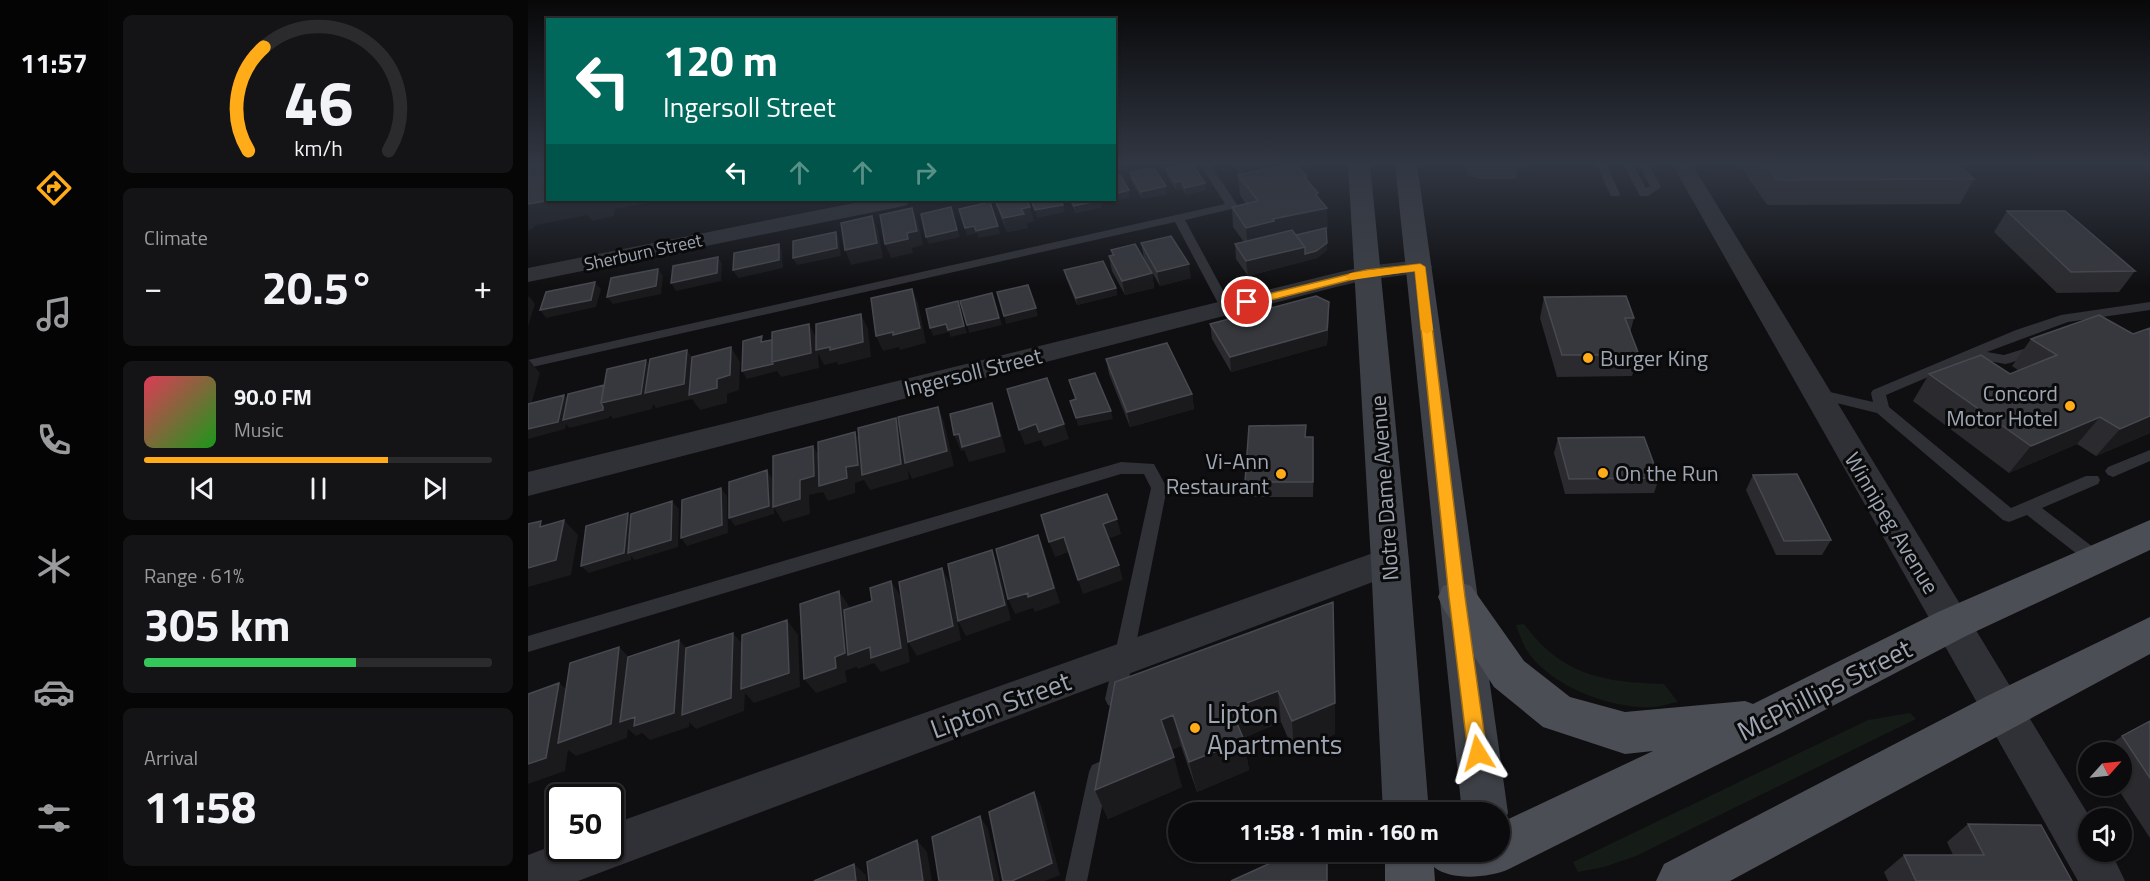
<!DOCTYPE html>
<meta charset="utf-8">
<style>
:root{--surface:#0b0b0d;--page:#141416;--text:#f1f3f6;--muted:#9a9b9d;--line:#2b2b2e;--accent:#ffac18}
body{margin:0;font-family:"Titillium Web",sans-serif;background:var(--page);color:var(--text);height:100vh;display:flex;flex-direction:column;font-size:22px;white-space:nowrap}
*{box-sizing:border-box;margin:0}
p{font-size:20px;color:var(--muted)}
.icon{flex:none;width:33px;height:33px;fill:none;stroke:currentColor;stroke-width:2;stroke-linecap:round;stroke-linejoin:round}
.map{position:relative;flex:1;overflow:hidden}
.sheet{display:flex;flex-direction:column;gap:15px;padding:15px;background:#060607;width:420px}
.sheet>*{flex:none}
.top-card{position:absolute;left:18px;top:18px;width:570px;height:183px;border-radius:0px;box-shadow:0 2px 4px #0004,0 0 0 2px var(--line);background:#00695c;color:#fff;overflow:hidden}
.needle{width:39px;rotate:63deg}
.fabs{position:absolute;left:1550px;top:742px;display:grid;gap:12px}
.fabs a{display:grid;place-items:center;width:54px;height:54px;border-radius:50%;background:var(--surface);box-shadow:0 2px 4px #0004,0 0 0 2px var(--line);font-size:30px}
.speed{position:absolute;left:18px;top:784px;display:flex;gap:12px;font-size:30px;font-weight:700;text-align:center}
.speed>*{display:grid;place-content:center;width:78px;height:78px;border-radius:50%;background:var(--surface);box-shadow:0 2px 4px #0004,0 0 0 2px var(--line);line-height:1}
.speed .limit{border:3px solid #111;border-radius:9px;background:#fff;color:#111}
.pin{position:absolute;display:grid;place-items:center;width:51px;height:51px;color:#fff;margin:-26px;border:3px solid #fff;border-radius:50%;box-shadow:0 2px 6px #0007}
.me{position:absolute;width:66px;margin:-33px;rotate:352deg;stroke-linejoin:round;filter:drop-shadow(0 0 4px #0008)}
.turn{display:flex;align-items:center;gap:21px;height:126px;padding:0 18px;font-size:27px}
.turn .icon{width:78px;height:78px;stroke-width:2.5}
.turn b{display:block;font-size:42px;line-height:51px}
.lanes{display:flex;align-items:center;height:57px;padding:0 18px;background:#0003;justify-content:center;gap:30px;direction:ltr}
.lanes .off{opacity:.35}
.big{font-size:45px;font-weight:700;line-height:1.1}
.sheet .widget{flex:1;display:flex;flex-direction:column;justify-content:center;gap:9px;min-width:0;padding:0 21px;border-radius:9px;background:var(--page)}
.sheet .dial{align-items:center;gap:0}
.dial svg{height:156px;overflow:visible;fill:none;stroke:var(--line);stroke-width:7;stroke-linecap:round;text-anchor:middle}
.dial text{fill:var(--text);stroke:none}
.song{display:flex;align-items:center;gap:18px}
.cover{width:72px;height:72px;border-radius:9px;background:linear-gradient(135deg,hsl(350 70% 55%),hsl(120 70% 35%))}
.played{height:6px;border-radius:3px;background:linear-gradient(90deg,var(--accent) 70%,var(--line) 70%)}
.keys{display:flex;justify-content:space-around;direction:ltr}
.heat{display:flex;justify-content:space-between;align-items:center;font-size:33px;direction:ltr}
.charge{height:9px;border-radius:4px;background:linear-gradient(90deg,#34c759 61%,var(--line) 0)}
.trip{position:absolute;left:640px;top:802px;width:342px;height:60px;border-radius:30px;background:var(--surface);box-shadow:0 2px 4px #0004,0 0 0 2px var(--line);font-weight:700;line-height:60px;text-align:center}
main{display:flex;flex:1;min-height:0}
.menu{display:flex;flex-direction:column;width:108px;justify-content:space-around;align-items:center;background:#040405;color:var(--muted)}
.menu .icon{width:42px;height:42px}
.menu .active{color:var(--accent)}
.menu b{font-size:27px;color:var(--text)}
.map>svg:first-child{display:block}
.green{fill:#151b16}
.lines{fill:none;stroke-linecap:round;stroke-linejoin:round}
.service{fill:#303136;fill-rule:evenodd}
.minor{fill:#303136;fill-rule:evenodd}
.secondary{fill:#3d4046;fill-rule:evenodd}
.primary{fill:#4b4e55;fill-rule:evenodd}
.wall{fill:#2b2b2f}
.shaded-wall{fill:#1a1a1d}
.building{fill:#37383d;stroke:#474950;stroke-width:1.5}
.route{fill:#ffac18;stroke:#a67010;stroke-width:1.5}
.slow{fill:#f59e0b}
.poi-dot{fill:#ffac18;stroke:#0a0a0b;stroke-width:2}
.labels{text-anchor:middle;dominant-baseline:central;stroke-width:6;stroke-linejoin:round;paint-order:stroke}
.far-street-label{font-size:18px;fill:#9ea5b3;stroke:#0a0a0b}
.poi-label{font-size:22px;fill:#9ea5b3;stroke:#0a0a0b;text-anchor:start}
.street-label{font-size:22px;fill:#9ea5b3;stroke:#0a0a0b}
.near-street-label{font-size:27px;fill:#9ea5b3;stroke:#0a0a0b}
.near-poi-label{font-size:27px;fill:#9ea5b3;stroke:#0a0a0b;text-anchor:start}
</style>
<main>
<nav class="menu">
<b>11:57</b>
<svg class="icon active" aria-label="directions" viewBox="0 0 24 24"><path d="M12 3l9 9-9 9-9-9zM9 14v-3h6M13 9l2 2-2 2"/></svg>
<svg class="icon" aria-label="music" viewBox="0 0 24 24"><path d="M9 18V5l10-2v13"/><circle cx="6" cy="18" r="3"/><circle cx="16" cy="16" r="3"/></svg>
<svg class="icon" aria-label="phone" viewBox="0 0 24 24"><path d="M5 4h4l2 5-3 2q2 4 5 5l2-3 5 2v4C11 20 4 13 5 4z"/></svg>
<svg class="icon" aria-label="climate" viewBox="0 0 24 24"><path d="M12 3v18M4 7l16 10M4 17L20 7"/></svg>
<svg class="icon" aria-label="car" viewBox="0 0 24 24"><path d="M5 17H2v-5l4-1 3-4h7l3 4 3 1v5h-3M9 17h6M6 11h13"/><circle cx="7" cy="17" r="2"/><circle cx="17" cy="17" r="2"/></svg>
<svg class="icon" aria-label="filters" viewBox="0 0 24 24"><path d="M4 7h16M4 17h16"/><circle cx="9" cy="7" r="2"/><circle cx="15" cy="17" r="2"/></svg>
</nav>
<section class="sheet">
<div class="widget dial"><svg viewBox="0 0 100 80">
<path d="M14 69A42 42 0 1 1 86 69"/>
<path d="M14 69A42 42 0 0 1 22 16" stroke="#ffac18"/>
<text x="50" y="56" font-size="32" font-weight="700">46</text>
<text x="50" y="72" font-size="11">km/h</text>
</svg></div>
<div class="widget"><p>Climate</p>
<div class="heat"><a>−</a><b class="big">20.5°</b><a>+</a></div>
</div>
<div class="widget">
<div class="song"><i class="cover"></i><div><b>90.0 FM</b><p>Music</p></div></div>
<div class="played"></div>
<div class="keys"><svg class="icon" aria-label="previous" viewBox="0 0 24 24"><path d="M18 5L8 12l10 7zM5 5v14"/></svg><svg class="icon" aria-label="pause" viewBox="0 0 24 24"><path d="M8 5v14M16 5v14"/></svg><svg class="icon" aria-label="next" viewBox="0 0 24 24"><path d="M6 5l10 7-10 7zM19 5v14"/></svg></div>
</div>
<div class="widget"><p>Range · 61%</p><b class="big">305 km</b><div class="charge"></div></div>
<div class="widget"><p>Arrival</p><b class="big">11:58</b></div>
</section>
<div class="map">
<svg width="1622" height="881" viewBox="0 0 1622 881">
<rect width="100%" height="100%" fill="#0f0f11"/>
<path class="green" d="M996,624C1035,676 1075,682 1136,684L1150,702C1143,703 1135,706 1127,707C1086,710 1027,688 1002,655C995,646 992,635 988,625Z
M1382,713L1388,719L1108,856L1076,867L1050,872L1045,862L1340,720Z"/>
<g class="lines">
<path class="service" d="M672,164H682L710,206L708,208L657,220L704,307L703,310L698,311L692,307L647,222L0,368V360L697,204Z
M1068,164H1078L1092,194L1091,196H1083Z
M1095,164H1105L1118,188L1122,186L1111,164H1121L1133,187L1120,196H1112Z
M1622,302V310L1540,322L1459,352L1476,355L1508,345L1515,349L1513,352L1482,363L1477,364L1445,358L1358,395L1361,407L1483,508L1558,476H1570L1572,480L1570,484L1514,508L1574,554L1577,559L1574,564L1568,566L1562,564L1499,515L1481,522L1475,520L1349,413L1284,397L1282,394L1289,389L1345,402L1343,393L1345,390L1488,330L1533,315Z
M1622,450V461L1585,477L1580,475L1577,471L1580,467Z
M593,462L626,464L639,488L597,699L594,705L587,708L580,705L577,699L623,488L616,474H593L0,652V636Z
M571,762L578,765L581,772L559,881H537L561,772L564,765Z"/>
<path class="minor" d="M1144,164H1164L1563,819H1560V852H1583L1597,881H1550Z
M341,200H382L379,205L371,207L0,282V268Z
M892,260L901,262L904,267L901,272L838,280L808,287L0,496V472L804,274L838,266Z
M862,547L874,551L879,561L874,571L50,881H0V855L32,843V849H82V825Z"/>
<path class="secondary" d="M820,164H842L881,561L901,813H855L843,561Z
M867,164H889L980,813L972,830V813H934Z"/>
<path class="primary" d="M1622,520V550L1438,636L1255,732L981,869C961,878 923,881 906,867L907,881H857V852H972V823L1125,751L1097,754L1015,727L966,687L915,608L910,597L915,586L929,581L943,586L996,661L1042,697L1097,712L1217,701L1225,704L1410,612Z
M1622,617V654L1202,881H1128L1136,864L1459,696Z"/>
</g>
<path class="wall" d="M704,164H788L772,168L779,176V180L791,198L800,228L798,229L799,250L789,258L720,276L708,259L707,244L716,242L705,227L704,207L718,204L712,195L710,175H712Z
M938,164H1010H1000L998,168L990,167L988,179H950L939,174Z
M1211,164H1430L1446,179L1432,204L1239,205Z
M638,168L678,190L658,195L654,188L648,190L639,175Z
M602,173L639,194L614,199L603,180Z
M466,200H499L506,221L498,223L500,228L479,232Z
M541,200H572L574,207L548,213Z
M1479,211L1607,271L1591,292L1529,293L1466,232Z
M613,243L663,278L632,286L616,258Z
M583,250L624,273L626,288L597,295L584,271L581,256L584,255Z
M536,270L588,288L589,295L549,305L538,278Z
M1016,297L1106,318L1102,333L1111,355L1104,376L1029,377L1012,318Z
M801,317L799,345L703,372L684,339L682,324Z
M1605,334L1622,433L1568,456L1549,444L1481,473L1385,401L1401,374H1482L1490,370L1484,366L1503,339Z
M578,359L664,394L666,409L602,427L581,374Z
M1030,438L1131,478L1126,493L1037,494L1026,453Z
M786,452L785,497H719L717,482Z
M1225,475L1303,540L1294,555H1248L1218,490Z
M805,602L807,734L766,752L753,722L715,738L721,770L669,792L653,746L643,750L654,787L580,819L567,790L587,682Z
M1622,721V838L1588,786H1593V753H1571L1594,736Z
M1440,824L1544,881H1360L1356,872L1376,855H1425L1419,842Z"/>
<path class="shaded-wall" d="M715,164H788L716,180Z
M653,181L654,188L648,190L647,182Z
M677,183L678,190L658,195L657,188Z
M638,186L639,194L614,199L613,192Z
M601,190L602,198L577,203L576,200H586V194Z
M790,193L791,210L799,208L800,228L747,240L720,249L718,228L745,219L787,194Z
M23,200H136L87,209L86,216L64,221L60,215L8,225L4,229L0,230V204Z
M573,200L574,207L548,213L546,206Z
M535,205L537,212L509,218L507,210Z
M423,207L432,237L401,244L398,237Z
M502,207L506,221L498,223L500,228L479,232L475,218L493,209Z
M384,208L390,222L395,245L384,248L385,253L363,258L357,244L379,233Z
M344,216L350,230L355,258L323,265L317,250Z
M446,226H470L472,234L450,238L449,233L439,236L437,228Z
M308,232L311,240L313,256L269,265L265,258Z
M799,243V250L789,258L720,276L718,261Z
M251,244L254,251L255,268L210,278L205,270Z
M190,257L194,264L193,281L148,291L143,283Z
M661,264L663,278L632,286L629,272Z
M130,269L135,276L133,294L85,304L79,297Z
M624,273L626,288L597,295L594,281Z
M67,282L73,289L68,307L18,318L12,310Z
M588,288L589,295L549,305L548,298Z
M384,289L390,303L398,343L372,350L371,347L355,351L348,336Z
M464,293L474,325L441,333L439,325Z
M1,296L7,304L0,326V298Z
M430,301L439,333L423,337L421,332L405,336L402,328Z
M801,302L799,345L703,372L702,357Z
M508,308L510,316L478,324L476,316Z
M333,314L340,329L343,357L310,365L309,362L296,365L290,353L291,368L253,377L249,371L219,379L214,371L244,362L281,324L289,339Z
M203,347L212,362L211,390L199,394V403L172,410L164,399L128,408L125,404L124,409L85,419L82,415L81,418L41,428L38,424L37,429L0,439V429L36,395L42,403H73L118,360L129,375L159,350L169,365L189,379Z
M0,359L12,373L0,416Z
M664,394L666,409L602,427L599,412Z
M464,403L469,418L478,452L441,462L436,450L433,451L426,435Z
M410,407L416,422L426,466L384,479L380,470L381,479L342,490L336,480L327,483V493L300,501L295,492L281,495L282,514L255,522L246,508V514L207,526L201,518L239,470L244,478L246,506L272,480L285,446L294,461L318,467L327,432L336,447L368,418L375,433Z
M583,411L585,419L550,426L548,418Z
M1622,416V433L1568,456L1592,429Z
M1572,417L1549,444L1481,473L1503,446Z
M508,424H536L541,439L516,447L513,440L497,445L491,430Z
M785,437L786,452L785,497Z
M193,488L199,496L200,533L159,546L153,538Z
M144,501L151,509L150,547L107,560L103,556V560L61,573L53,566L100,513L107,521Z
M589,519L593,534L580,539L575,524Z
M36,520L50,535L43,575L0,587V568Z
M510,535L516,550L532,603L507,612L505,608L487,614L480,599Z
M536,537L541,552L527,557L521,542Z
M464,550L470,565L483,620L438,636L430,621Z
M591,565L595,580L555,594L550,580Z
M414,568L422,583L433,640L389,656L380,642Z
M363,581L372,595L382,662L353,672L346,663L330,669L327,665L328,667L317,671L319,682L288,693L276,679L307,657L311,591L321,606L326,653Z
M259,620L270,635L272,687L226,703L217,693L216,711L168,729L161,722V727L122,740L114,733L108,736L100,729L99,738L48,756L40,750L37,771L0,784V764L31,683L48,697L91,647L106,662L151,640L165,655L205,633L217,647Z
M750,691L753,722L709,740L703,709Z
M807,703V734L766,752L764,721Z
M645,715L653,746L642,751L633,720Z
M716,740L721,770L669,792L661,762Z
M646,757L654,787L580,819L567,790Z
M506,792L513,805L532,875L517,881H484Z
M452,816L460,829L472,881H465Z
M389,840L399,852L404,881H395Z
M326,864L338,875L339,881H328Z"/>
<path class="building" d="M5,164H20V200H23L0,204V165Z
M660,164H664L677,183L657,188L653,181L647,182L638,168Z
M760,164H768L779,176L776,177L790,193L787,194L799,208L745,219L746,221L718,228L704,207L730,201L710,175Z
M1237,164H1430L1446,179L1249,180Z
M626,168L638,186L613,192L602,173Z
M592,175L601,190L586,194V176Z
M467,200H499L502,207L493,209L496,214L475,218Z
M503,200H533L535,205L507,210Z
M543,200H573L546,206Z
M462,202L470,226L448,231L446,226L437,228L431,209Z
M423,207L429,230L398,237L393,214Z
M384,208L389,231L379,233L380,239L357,244L352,215Z
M1479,211H1537L1607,271L1543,272Z
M344,216L349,243L317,250L313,223Z
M798,228L799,243L788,251L777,254V247L768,235Z
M764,230L777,247L718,261L707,244Z
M308,232L309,248L265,258V241Z
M643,236L661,264L629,272L613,243Z
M251,244V260L205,270L206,253Z
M607,244L624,273L594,281L581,256L586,255L583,250Z
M190,257L189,273L143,283L145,266Z
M575,261L588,288L548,298L536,270Z
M130,269L128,286L79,297L83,278Z
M67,282L63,300L12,310L18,292Z
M500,285L508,308L476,316L469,292Z
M384,289L392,328L365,335V332L348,336L343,298Z
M464,293L471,318L439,325L432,301Z
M788,296L801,302L799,330L702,357L682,324Z
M1098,296L1106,318H1097L1111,355H1034L1016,297Z
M430,301L436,326L420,330L418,324L402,328L398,309Z
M333,314L335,342L302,350V347L288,350V324Z
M1571,315L1605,334L1622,328V416L1592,429L1572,417L1503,446L1401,374L1453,355L1482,374L1529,355L1503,339Z
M281,324L283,353L244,362V332Z
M234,336L233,342L244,340V362L245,364L214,371L215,341Z
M639,343L664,394L599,412L578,359Z
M203,347L202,375L189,379V388L161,395L164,357Z
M159,350L156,384L117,393L122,359Z
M118,360L113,394L73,403L79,369Z
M567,373L583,411L548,418L542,401L548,399L541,380Z
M519,378L536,424L511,432L508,424L491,430L479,389Z
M76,385L73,403L75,407V410L35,420L40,394Z
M36,395L30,422L0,429V404Z
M464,403L472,436L434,447L431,434L426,435L422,414Z
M410,407L419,451L377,463L370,417Z
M368,418L373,464L334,475L330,428Z
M778,425L777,437H785V482H717L721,426Z
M327,432L330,465L318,467L319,478L291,486L290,442Z
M1116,437L1131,478L1041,479L1030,438Z
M285,446L286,476L272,480V499L245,507V456Z
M239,470L241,506L201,518V482Z
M1269,474L1303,540L1256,541L1225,475Z
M193,488L194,525L153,538L154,500Z
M579,494L589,519L575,524L591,565L550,580L536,537L521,542L513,515Z
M144,501L143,540L100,553L103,514Z
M100,513L96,553L53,566L58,526Z
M36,520L28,560L0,568V524L13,521L12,527Z
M510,535L526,588L500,597V593L480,599L468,549Z
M464,550L477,605L430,621L420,564Z
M414,568L425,626L380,642L371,582Z
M363,581L373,648L343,658L342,647L320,655L316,610L344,601L342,588Z
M311,591L317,653L307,657L308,668L276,679L272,604Z
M805,602L807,703L764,721L750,691L703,709L716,740L661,762L645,715L633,720L646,757L567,790L587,682Z
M259,620L261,673L213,689L214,635Z
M205,633L203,698L154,715L158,648Z
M151,640L146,713L106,726L107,717L92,722L100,657Z
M91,647L83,724L30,743L42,663Z
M31,683L18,758L0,764V694Z
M1622,721V778L1594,736Z
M506,792L524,863L484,881H475L461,812Z
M452,816L465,881H411L404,837Z
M1440,824L1513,825L1544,881H1388L1376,855H1456Z
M389,840L395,881H341L339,862Z
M767,852H799V881H703Z
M326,864L328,881H286Z"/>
<linearGradient id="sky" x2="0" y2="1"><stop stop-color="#080809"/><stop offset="0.57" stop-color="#313743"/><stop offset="1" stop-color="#313743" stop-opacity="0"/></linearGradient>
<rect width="1622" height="287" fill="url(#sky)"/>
<path class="route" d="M892,264L897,267L937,597L959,753L956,759L950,762L943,759L940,753L921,597L887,271L838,276L719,306L714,302L715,300L838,270Z"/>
<path class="slow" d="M892,264L897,267L905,330L899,334L893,330L887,271L823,280L817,277L823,273Z"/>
<g class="poi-dot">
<circle cx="1060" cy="358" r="6"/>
<circle cx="1542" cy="406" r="6"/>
<circle cx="1075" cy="473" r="6"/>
<circle cx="753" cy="474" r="6"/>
<circle cx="667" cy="728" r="6"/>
</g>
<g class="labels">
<g class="far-street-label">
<text transform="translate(115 252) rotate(-12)">Sherburn Street</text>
</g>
<g class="poi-label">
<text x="1072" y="358">Burger King</text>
<text x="1530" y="393" text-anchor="end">Concord<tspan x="1530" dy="25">Motor Hotel</tspan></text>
<text x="741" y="461" text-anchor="end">Vi-Ann<tspan x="741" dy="25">Restaurant</tspan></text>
<text x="1087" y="473">On the Run</text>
</g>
<g class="street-label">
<text transform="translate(445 372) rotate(-14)">Ingersoll Street</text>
<text transform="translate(856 488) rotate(-94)">Notre Dame Avenue</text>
<text transform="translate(1364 523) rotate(59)">Winnipeg Avenue</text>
</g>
<g class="near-street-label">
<text transform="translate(1296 689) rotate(-27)">McPhillips Street</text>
<text transform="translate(472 704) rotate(-20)">Lipton Street</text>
</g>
<g class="near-poi-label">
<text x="679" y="712">Lipton<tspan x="679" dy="31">Apartments</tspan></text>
</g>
</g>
</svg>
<div class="fabs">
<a><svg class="needle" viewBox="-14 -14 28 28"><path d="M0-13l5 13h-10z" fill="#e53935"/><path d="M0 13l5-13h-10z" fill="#9a9b9d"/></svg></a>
<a><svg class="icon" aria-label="sound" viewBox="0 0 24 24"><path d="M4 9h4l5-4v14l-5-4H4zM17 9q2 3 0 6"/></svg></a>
</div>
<div class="speed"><div class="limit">50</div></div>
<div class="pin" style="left:719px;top:302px;background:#d93025"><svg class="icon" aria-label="arrive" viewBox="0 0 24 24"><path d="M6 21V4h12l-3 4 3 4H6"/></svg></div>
<svg class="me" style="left:950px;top:753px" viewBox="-20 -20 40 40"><path d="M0-17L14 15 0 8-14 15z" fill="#ffac18" stroke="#fff" stroke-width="4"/></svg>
<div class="trip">11:58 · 1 min · 160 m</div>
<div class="top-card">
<div class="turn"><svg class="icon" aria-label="left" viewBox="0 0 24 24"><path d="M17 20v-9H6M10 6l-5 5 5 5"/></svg><div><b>120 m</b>Ingersoll Street</div></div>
<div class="lanes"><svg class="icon" aria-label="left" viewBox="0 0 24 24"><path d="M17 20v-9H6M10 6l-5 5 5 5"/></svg><svg class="icon off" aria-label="ahead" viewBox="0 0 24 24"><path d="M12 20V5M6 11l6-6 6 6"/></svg><svg class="icon off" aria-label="ahead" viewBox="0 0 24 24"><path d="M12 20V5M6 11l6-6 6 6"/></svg><svg class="icon off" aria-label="right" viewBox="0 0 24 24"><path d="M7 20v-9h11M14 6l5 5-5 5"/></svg></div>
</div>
</div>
</main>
